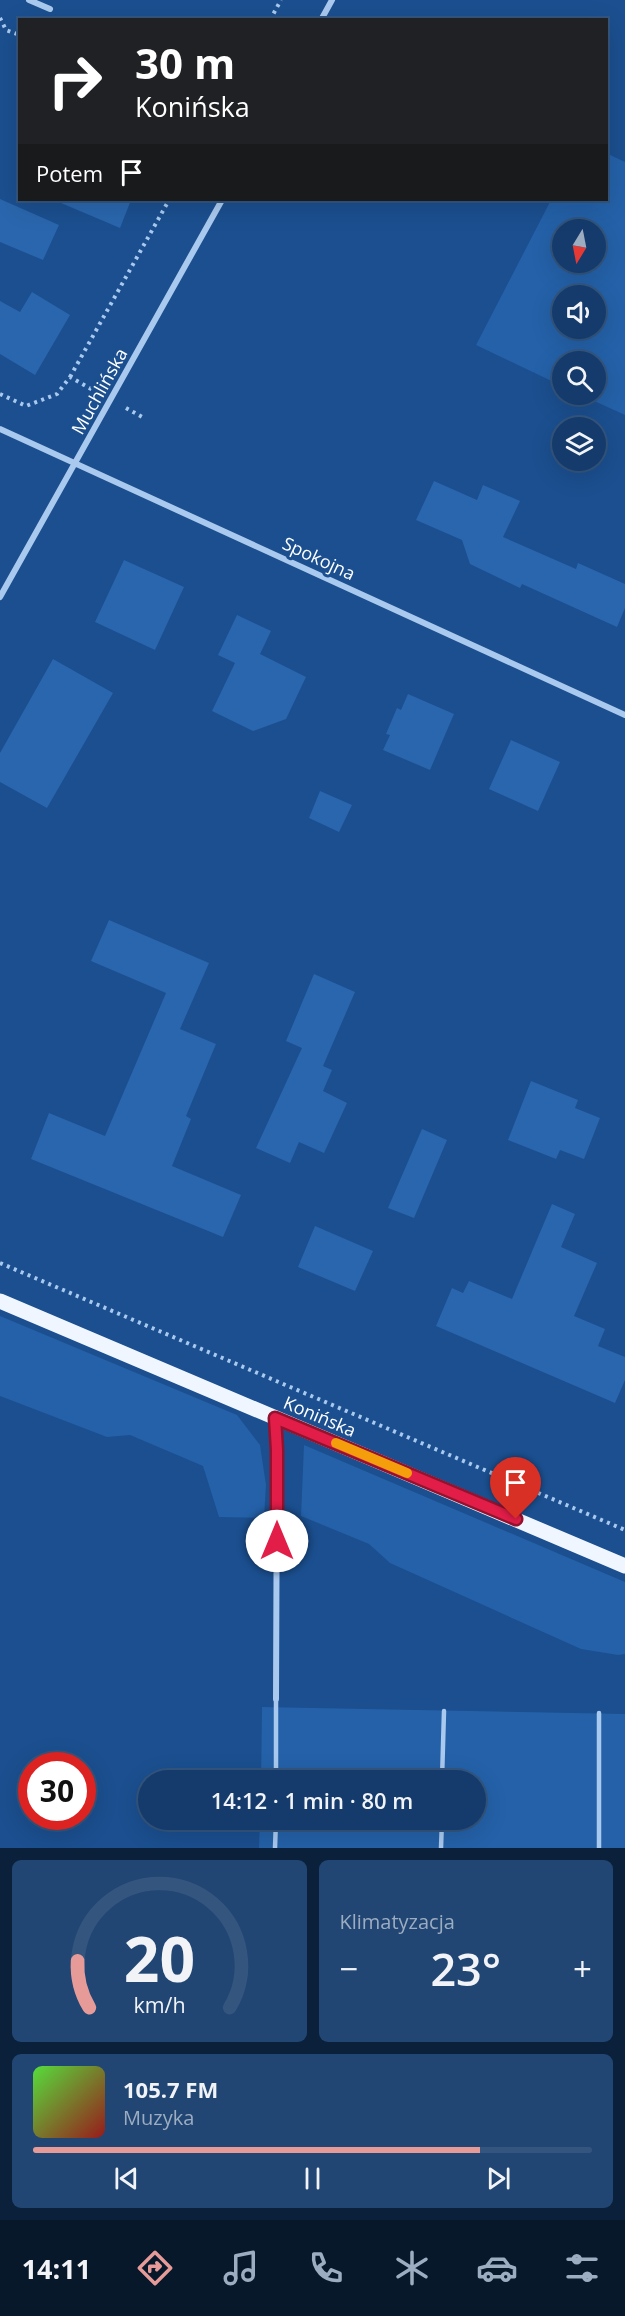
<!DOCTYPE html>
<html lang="pl">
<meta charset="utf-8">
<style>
:root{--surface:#143b6b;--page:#214673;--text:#f1f3f6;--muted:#9dadc1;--line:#33557e;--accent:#e69b98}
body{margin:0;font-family:"Open Sans",sans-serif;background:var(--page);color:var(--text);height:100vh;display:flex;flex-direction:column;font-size:22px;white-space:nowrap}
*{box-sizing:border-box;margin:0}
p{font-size:20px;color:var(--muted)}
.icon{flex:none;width:33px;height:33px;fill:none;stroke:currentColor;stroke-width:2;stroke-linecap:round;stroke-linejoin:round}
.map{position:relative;height:1848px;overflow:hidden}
.details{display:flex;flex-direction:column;gap:12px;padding:12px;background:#0b203b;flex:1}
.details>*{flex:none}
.guide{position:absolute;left:18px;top:18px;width:590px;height:183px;border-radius:0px;box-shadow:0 6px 24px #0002,0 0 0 2px var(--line);background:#202124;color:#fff;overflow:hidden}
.needle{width:39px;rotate:190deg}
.tools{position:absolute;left:552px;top:219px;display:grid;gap:12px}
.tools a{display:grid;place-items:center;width:54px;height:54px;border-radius:50%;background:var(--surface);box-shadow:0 6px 24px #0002,0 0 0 2px var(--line);font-size:30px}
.speed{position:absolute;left:18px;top:1752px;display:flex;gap:12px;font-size:30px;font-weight:700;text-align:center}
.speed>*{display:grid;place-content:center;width:78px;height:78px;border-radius:50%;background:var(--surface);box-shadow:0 6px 24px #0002,0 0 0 2px var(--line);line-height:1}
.speed .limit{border:9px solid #d22;background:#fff;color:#111}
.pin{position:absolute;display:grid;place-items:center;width:51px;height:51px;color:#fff;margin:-62px -26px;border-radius:50% 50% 50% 0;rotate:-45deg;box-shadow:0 0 6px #0007}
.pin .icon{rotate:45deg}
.me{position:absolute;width:66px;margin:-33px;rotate:0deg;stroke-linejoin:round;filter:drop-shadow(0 0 4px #0008)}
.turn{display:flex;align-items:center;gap:21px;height:126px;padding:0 18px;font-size:27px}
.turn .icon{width:78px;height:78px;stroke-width:2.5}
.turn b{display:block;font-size:42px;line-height:51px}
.then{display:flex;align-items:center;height:57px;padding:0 18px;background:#0003;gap:12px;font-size:22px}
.big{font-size:45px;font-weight:600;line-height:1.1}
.details .card{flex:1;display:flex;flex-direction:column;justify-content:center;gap:9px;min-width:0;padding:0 21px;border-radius:9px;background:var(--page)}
.details .dial{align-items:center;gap:0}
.dial svg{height:156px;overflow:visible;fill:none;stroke:var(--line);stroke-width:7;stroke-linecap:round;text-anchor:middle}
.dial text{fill:var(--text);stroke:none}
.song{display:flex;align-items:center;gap:18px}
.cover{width:72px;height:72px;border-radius:9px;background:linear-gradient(135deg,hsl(110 70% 55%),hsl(0 70% 35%))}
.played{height:6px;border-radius:3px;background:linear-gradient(90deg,var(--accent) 80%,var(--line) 80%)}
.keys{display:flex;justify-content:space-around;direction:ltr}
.heat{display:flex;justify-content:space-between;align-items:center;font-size:33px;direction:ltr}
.details .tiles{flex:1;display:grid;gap:12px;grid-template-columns:1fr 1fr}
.card:last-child{grid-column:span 2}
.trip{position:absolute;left:138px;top:1770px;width:348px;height:60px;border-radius:30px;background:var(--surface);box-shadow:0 6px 24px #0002,0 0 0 2px var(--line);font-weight:600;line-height:60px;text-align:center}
.dock{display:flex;height:96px;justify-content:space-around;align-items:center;background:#08182b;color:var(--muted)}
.dock .icon{width:42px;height:42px}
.dock .active{color:var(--accent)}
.dock b{font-size:27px;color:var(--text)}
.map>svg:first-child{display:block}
.green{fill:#2461a8;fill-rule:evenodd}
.building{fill:#2a66ad}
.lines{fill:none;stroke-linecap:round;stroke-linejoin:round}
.path{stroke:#a9c9ee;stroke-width:4;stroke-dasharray:3 4.5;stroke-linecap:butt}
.service{stroke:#a9c9ee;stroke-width:4.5}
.minor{stroke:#a9c9ee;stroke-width:6}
.primary{stroke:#f0f6ff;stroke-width:15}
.route-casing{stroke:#92132f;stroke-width:15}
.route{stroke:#e11d48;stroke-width:10}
.slow{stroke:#f59e0b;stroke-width:10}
.labels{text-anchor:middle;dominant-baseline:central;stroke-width:6;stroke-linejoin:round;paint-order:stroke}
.street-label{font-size:18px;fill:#fff;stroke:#1b4f8f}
</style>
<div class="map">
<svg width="625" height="1848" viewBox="0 0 625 1848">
<rect width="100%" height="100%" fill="#1b4f8f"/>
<path class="green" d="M606,153L625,162V415L581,395L596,394V362H562V386L476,345L551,200H606ZM562,230H596V262H562ZM562,296H596V328H562Z
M0,1316L237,1415L260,1445L266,1485L264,1518L219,1517L203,1466L130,1435L107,1437L0,1396Z
M304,1445L625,1582V1654L618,1655L581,1649L390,1563L369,1544L301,1516Z
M262,1707L625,1714V1848H259L260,1820H476V1780H261Z"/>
<path class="building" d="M0,199L59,225L43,260L0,242Z
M54,200H131L120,228Z
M32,292L70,315L35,375L0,354V301L20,312Z
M434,481L477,500L483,485L520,501L503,537L576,569L578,563L625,584V608L617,627L522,584L520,588L470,564L462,540L416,520Z
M124,560L184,587L155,650L95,622Z
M237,615L271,631L260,654L306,677L286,719L253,731L212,711L235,663L218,655Z
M53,659L113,693L47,808L0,782V753Z
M408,694L454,714L430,770L383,750L390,735L386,734L397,708L401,710Z
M511,740L560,762L538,811L489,789Z
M320,791L352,805L339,832L309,818Z
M109,920L209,963L180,1029L216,1044L186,1116L191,1119L172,1166L241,1195L223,1237L31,1159L49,1113L105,1136L166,993L91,961Z
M314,974L355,992L323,1066L332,1070L323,1091L347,1103L324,1153L299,1142L290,1163L256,1148L302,1048L286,1041Z
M531,1081L578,1100L575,1108L600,1118L584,1159L560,1150L556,1159L508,1140Z
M422,1129L447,1140L414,1218L388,1208Z
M552,1204L575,1214L561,1247L597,1263L574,1316L605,1329L598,1346L625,1357V1380L615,1403L436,1326L452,1288L463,1293L469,1281L512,1299Z
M315,1226L373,1251L355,1291L298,1267Z"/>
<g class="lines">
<path class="path" d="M0,18L6,30L20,35
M270,20L281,0
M70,377L169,200
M0,394L26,406L57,394L70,377L93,390
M126,408L144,418
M0,1263L625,1530"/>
<path class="service" d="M599,1713V1848
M276,1780V1699
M442,1780L444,1711
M275,1848L276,1820
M441,1848L442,1820"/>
<path class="minor" d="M29,0L50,9
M321,20L332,0
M0,429L625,715
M0,597L222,200
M275,1418L277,1450L276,1699"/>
<path class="primary" d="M0,1301L625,1566"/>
</g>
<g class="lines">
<g class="route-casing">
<path id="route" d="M277,1541V1450L275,1418L516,1519"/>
</g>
<use href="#route" class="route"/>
<path class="slow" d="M336,1443L407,1473"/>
</g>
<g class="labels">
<g class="street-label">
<text transform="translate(99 391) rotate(-61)">Muchlińska</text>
<text transform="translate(319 558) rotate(25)">Spokojna</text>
<text transform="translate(320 1416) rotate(23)">Konińska</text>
</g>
</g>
</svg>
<div class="tools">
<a><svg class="needle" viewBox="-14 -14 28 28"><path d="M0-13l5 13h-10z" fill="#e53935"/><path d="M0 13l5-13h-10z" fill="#9dadc1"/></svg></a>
<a><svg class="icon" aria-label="sound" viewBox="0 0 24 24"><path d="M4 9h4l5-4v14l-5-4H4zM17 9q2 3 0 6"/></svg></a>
<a><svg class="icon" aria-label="search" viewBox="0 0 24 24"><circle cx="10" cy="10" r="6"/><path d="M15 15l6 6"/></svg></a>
<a><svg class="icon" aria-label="layers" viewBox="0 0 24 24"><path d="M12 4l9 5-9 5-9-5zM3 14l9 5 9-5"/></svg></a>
</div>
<div class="speed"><div class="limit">30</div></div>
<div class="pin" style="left:516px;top:1519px;background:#d93025"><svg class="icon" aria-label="arrive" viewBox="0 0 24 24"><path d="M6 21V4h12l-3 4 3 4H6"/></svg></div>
<svg class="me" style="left:277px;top:1541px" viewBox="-20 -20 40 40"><circle r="19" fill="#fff"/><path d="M0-13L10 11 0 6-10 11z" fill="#e11d48"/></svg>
<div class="trip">14:12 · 1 min · 80 m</div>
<div class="guide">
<div class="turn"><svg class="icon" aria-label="right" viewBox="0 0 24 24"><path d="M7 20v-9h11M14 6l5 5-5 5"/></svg><div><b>30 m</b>Konińska</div></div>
<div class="then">Potem<svg class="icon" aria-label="arrive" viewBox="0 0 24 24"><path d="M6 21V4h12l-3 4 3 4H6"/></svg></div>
</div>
</div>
<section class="details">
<div class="tiles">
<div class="card dial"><svg viewBox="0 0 100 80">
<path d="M14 69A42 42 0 1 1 86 69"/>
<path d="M14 69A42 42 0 0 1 8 45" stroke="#e69b98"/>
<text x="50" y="56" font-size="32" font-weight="700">20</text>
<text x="50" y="72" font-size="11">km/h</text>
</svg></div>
<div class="card"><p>Klimatyzacja</p>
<div class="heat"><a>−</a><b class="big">23°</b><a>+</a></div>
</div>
<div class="card">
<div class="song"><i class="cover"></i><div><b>105.7 FM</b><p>Muzyka</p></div></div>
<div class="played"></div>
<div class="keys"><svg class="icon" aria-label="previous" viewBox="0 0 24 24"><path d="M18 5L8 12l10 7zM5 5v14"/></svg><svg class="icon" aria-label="pause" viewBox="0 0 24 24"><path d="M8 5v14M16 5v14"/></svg><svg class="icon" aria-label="next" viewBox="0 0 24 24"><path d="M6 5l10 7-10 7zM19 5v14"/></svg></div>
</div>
</div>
</section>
<nav class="dock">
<b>14:11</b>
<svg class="icon active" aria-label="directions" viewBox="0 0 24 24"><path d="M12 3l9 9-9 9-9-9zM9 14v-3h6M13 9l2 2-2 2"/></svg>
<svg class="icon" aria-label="music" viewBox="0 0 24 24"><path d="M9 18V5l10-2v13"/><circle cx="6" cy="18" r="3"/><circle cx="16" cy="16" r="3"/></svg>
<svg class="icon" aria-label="phone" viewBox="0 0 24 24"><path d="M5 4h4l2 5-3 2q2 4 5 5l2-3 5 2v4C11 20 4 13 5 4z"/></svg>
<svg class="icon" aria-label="climate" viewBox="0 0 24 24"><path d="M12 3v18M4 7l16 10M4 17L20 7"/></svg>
<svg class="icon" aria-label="car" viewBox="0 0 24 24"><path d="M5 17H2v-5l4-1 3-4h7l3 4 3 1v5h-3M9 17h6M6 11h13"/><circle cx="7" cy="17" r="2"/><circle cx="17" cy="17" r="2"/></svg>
<svg class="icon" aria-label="filters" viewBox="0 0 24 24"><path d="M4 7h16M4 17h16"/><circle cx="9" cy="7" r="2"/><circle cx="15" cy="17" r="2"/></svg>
</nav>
